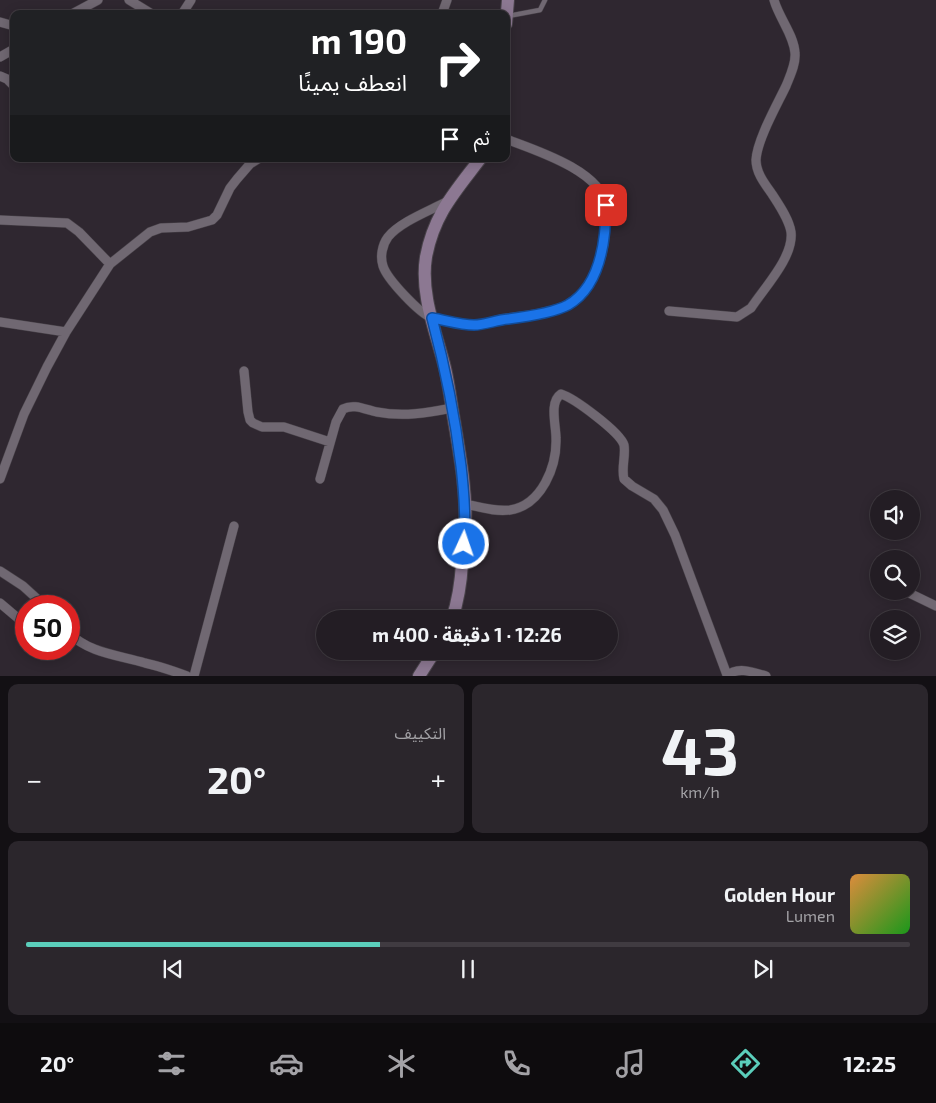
<!DOCTYPE html>
<html lang="ar">
<meta charset="utf-8">
<style>
:root{--surface:#231d24;--page:#2b262c;--text:#f1f3f6;--muted:#a3a2a6;--line:#403b41;--accent:#5bcebb}
body{margin:0;font-family:"Exo 2","Noto Sans Arabic",sans-serif;background:var(--page);color:var(--text);direction:rtl;height:100vh;display:flex;flex-direction:column;font-size:19px;white-space:nowrap}
*{box-sizing:border-box;margin:0}
p{font-size:16px;color:var(--muted)}
.icon{flex:none;width:28px;height:28px;fill:none;stroke:currentColor;stroke-width:2;stroke-linecap:round;stroke-linejoin:round}
.map{position:relative;height:676px;overflow:hidden;direction:ltr}
.panel{display:flex;flex-direction:column;gap:8px;padding:8px;background:#131014;flex:1}
.panel>*{flex:none}
.guide{position:absolute;left:10px;top:10px;width:500px;height:152px;border-radius:10px;box-shadow:0 2px 12px #0003,0 0 0 1px var(--line);direction:rtl;background:#202124;color:#fff;overflow:hidden}
.fabs{position:absolute;left:870px;top:490px;display:grid;gap:10px}
.fabs a{display:grid;place-items:center;width:50px;height:50px;border-radius:50%;background:var(--surface);box-shadow:0 2px 12px #0003,0 0 0 1px var(--line);font-size:25px}
.speed{position:absolute;left:15px;top:595px;display:flex;gap:10px;font-size:25px;font-weight:700;text-align:center}
.speed>*{display:grid;place-content:center;width:65px;height:65px;border-radius:50%;background:var(--surface);box-shadow:0 2px 12px #0003,0 0 0 1px var(--line);line-height:1}
.speed .limit{border:8px solid #d22;background:#fff;color:#111}
.pin{position:absolute;display:grid;place-items:center;width:42px;height:42px;color:#fff;margin:-21px;border-radius:10px;box-shadow:0 2px 8px #0006}
.me{position:absolute;width:55px;margin:-28px;rotate:3deg;stroke-linejoin:round;filter:drop-shadow(0 0 4px #0008)}
.turn{display:flex;align-items:center;gap:18px;height:105px;padding:0 20px;font-size:22px}
.turn .icon{width:65px;height:65px;stroke-width:2.5}
.turn b{display:block;font-size:35px;line-height:42px}
.then{display:flex;align-items:center;height:48px;padding:0 20px;background:#0003;gap:10px;font-size:19px}
.big{font-size:38px;font-weight:700;line-height:1.1}
.panel .card{flex:1;display:flex;flex-direction:column;justify-content:center;gap:8px;min-width:0;padding:0 18px;border-radius:10px;background:var(--page)}
.panel .dial{align-items:center;gap:0}
.dial b{font-size:65px;line-height:1}
.song{display:flex;align-items:center;gap:15px}
.cover{width:60px;height:60px;border-radius:8px;background:linear-gradient(135deg,hsl(30 70% 55%),hsl(120 70% 35%))}
.played{height:5px;border-radius:2px;background:linear-gradient(90deg,var(--accent) 40%,var(--line) 40%)}
.keys{display:flex;justify-content:space-around;direction:ltr}
.heat{display:flex;justify-content:space-between;align-items:center;font-size:28px;direction:ltr}
.panel .tiles{flex:1;display:grid;gap:8px;grid-template-columns:1fr 1fr}
.card:last-child{grid-column:span 2}
.trip{position:absolute;left:316px;top:610px;width:302px;height:50px;border-radius:25px;background:var(--surface);box-shadow:0 2px 12px #0003,0 0 0 1px var(--line);font-weight:700;line-height:50px;text-align:center;direction:rtl}
.tab-bar{display:flex;height:80px;justify-content:space-around;align-items:center;background:#0e0c0e;color:var(--muted)}
.tab-bar .icon{width:35px;height:35px}
.tab-bar .selected{color:var(--accent)}
.tab-bar b{font-size:22px;color:var(--text)}
.map>svg:first-child{display:block}
.lines{fill:none;stroke-linecap:round;stroke-linejoin:round}
.service-casing{stroke:#484249;stroke-width:5.5}
.minor-casing{stroke:#484249;stroke-width:10}
.secondary-casing{stroke:#484249;stroke-width:14}
.service{stroke:#706872;stroke-width:4.5}
.minor{stroke:#706872;stroke-width:9}
.secondary{stroke:#8c7892;stroke-width:12}
.route-casing{stroke:#114b97;stroke-width:12}
.route{stroke:#1a73e8;stroke-width:9}
</style>
<div class="map">
<svg width="936" height="676" viewBox="0 0 936 676">
<rect width="100%" height="100%" fill="#2f2730"/>
<g class="lines">
<g class="service-casing">
<path id="service" d="M508,16L540,10L545,0"/>
</g>
<g class="minor-casing">
<path id="minor" d="M129,0L152,14
M72,14L98,0
M182,14L191,0
M442,14L447,0
M0,22L14,26
M0,57L14,49
M0,76L7,79L14,86
M446,202C429,211 400,222 388,237C382,245 380,257 383,266C387,279 419,313 432,318C436,320 442,320 447,321C455,322 464,325 473,325C483,325 493,321 502,319C522,316 547,314 565,306C591,294 604,259 605,232C606,224 608,214 606,206C602,171 535,150 506,139
M0,220L67,223L79,232L110,264
M669,311L737,317L751,308C764,288 794,257 791,232C789,219 779,205 772,194C765,184 756,173 756,160C757,140 777,105 786,86C790,76 796,64 795,53C794,35 779,18 774,0
M0,322L66,332
M244,371L248,412L250,420L253,423L262,427H284L330,442
M0,479L24,414L47,367L66,332L110,264L150,232L161,228L188,227L212,220L217,215L230,188L237,179L250,164L258,159
M320,479L336,422L343,409C354,403 366,410 377,412C403,417 427,413 452,408
M465,504C480,507 495,512 510,510C542,505 557,466 556,438C556,425 549,402 561,394C574,398 620,432 624,445C626,456 621,468 624,479L632,486L654,499L663,510L675,535L727,675
M0,571L23,586L45,606
M905,591L936,606
M0,603L26,625
M69,633C89,653 118,655 145,663C159,666 173,671 187,676
M194,676L234,526
M727,676C737,666 753,672 766,676"/>
</g>
<g class="secondary-casing">
<path id="secondary" d="M506,24L508,0
M452,619C458,601 461,582 462,563C463,552 465,541 465,529C467,493 460,456 454,420C451,403 449,385 445,368C436,332 420,294 426,257C434,214 455,192 480,159
M419,676L435,651"/>
</g>
<use href="#service" class="service"/>
<use href="#minor" class="minor"/>
<use href="#secondary" class="secondary"/>
</g>
<g class="lines">
<g class="route-casing">
<path id="route" d="M464,544C466,518 464,492 461,466C455,416 445,367 432,318C445,320 460,325 474,325C485,325 496,320 508,319C524,317 553,313 568,305C601,286 606,239 606,205"/>
</g>
<use href="#route" class="route"/>
</g>
</svg>
<div class="fabs">
<a><svg class="icon" aria-label="sound" viewBox="0 0 24 24"><path d="M4 9h4l5-4v14l-5-4H4zM17 9q2 3 0 6"/></svg></a>
<a><svg class="icon" aria-label="search" viewBox="0 0 24 24"><circle cx="10" cy="10" r="6"/><path d="M15 15l6 6"/></svg></a>
<a><svg class="icon" aria-label="layers" viewBox="0 0 24 24"><path d="M12 4l9 5-9 5-9-5zM3 14l9 5 9-5"/></svg></a>
</div>
<div class="speed"><div class="limit">50</div></div>
<div class="pin" style="left:606px;top:205px;background:#d93025"><svg class="icon" aria-label="arrive" viewBox="0 0 24 24"><path d="M6 21V4h12l-3 4 3 4H6"/></svg></div>
<svg class="me" style="left:464px;top:544px" viewBox="-20 -20 40 40"><circle r="17" fill="#1a73e8" stroke="#fff" stroke-width="3"/><path d="M0-11L8 9 0 5-8 9z" fill="#fff"/></svg>
<div class="trip">12:26 · 1 دقيقة · 400 m</div>
<div class="guide">
<div class="turn"><svg class="icon" aria-label="right" viewBox="0 0 24 24"><path d="M7 20v-9h11M14 6l5 5-5 5"/></svg><div><b>190 m</b>انعطف يمينًا</div></div>
<div class="then">ثم<svg class="icon" aria-label="arrive" viewBox="0 0 24 24"><path d="M6 21V4h12l-3 4 3 4H6"/></svg></div>
</div>
</div>
<section class="panel">
<div class="tiles">
<div class="card dial"><b>43</b><p>km/h</p></div>
<div class="card"><p>التكييف</p>
<div class="heat"><a>−</a><b class="big">20°</b><a>+</a></div>
</div>
<div class="card">
<div class="song"><i class="cover"></i><div><b>Golden Hour</b><p>Lumen</p></div></div>
<div class="played"></div>
<div class="keys"><svg class="icon" aria-label="previous" viewBox="0 0 24 24"><path d="M18 5L8 12l10 7zM5 5v14"/></svg><svg class="icon" aria-label="pause" viewBox="0 0 24 24"><path d="M8 5v14M16 5v14"/></svg><svg class="icon" aria-label="next" viewBox="0 0 24 24"><path d="M6 5l10 7-10 7zM19 5v14"/></svg></div>
</div>
</div>
</section>
<nav class="tab-bar">
<b>12:25</b>
<svg class="icon selected" aria-label="directions" viewBox="0 0 24 24"><path d="M12 3l9 9-9 9-9-9zM9 14v-3h6M13 9l2 2-2 2"/></svg>
<svg class="icon" aria-label="music" viewBox="0 0 24 24"><path d="M9 18V5l10-2v13"/><circle cx="6" cy="18" r="3"/><circle cx="16" cy="16" r="3"/></svg>
<svg class="icon" aria-label="phone" viewBox="0 0 24 24"><path d="M5 4h4l2 5-3 2q2 4 5 5l2-3 5 2v4C11 20 4 13 5 4z"/></svg>
<svg class="icon" aria-label="climate" viewBox="0 0 24 24"><path d="M12 3v18M4 7l16 10M4 17L20 7"/></svg>
<svg class="icon" aria-label="car" viewBox="0 0 24 24"><path d="M5 17H2v-5l4-1 3-4h7l3 4 3 1v5h-3M9 17h6M6 11h13"/><circle cx="7" cy="17" r="2"/><circle cx="17" cy="17" r="2"/></svg>
<svg class="icon" aria-label="filters" viewBox="0 0 24 24"><path d="M4 7h16M4 17h16"/><circle cx="9" cy="7" r="2"/><circle cx="15" cy="17" r="2"/></svg>
<b>20°</b>
</nav>
